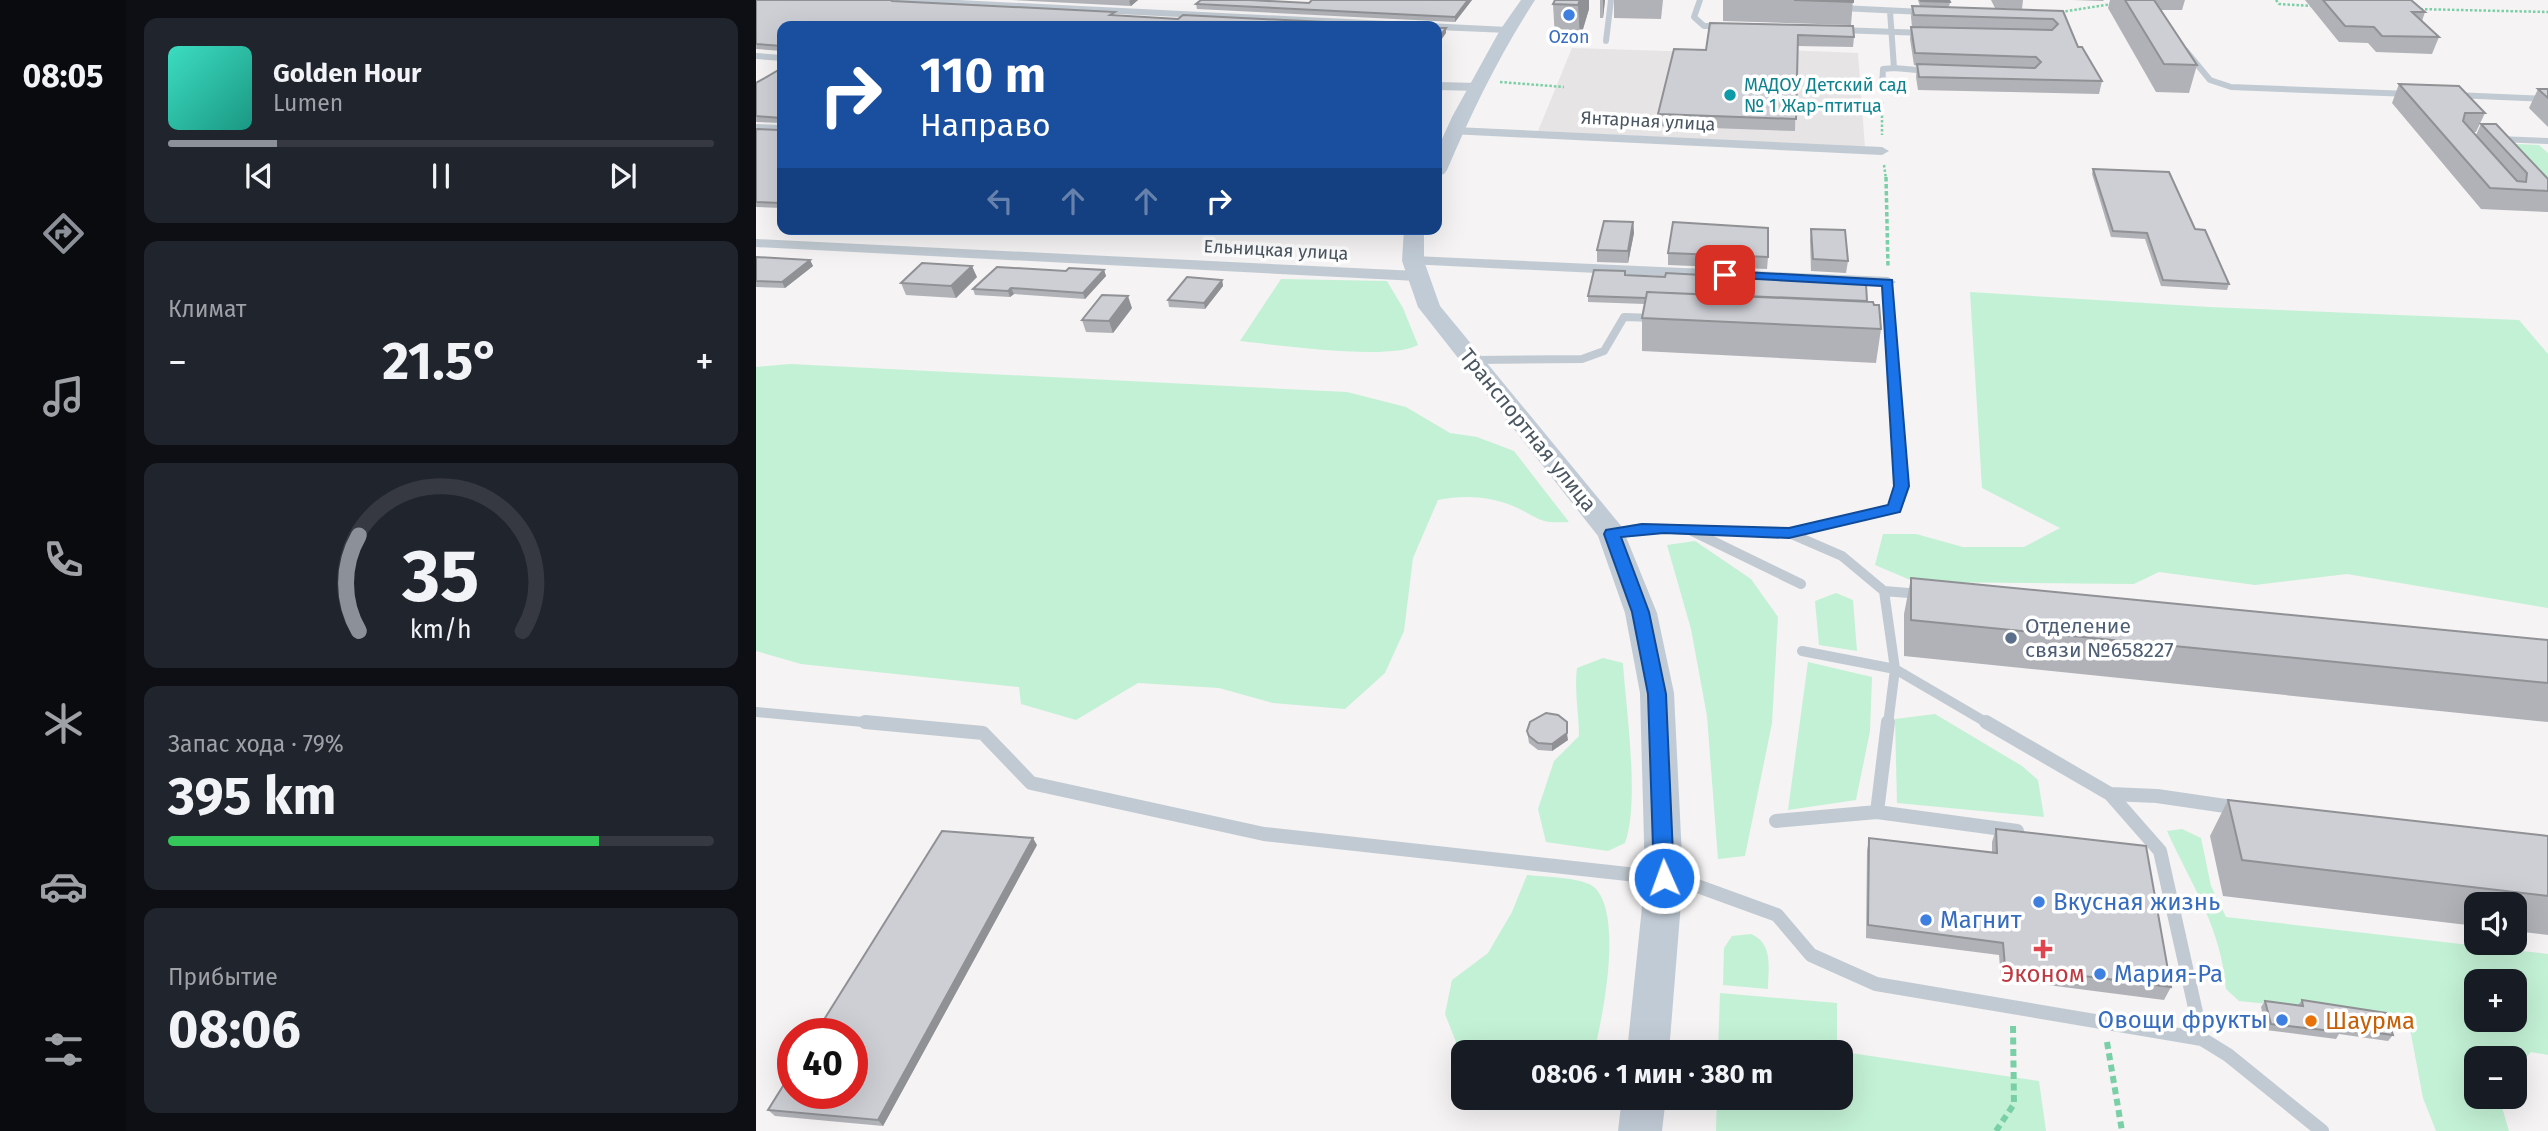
<!DOCTYPE html>
<html lang="ru">
<meta charset="utf-8">
<style>
:root{--surface:#171b24;--page:#20242c;--text:#f1f3f6;--muted:#9ea1a6;--line:#363941;--accent:#8c9099}
body{margin:0;font-family:"Fira Sans",sans-serif;background:var(--page);color:var(--text);height:100vh;display:flex;flex-direction:column;font-size:26px;white-space:nowrap}
*{box-sizing:border-box;margin:0}
p{font-size:23px;color:var(--muted)}
.icon{flex:none;width:38px;height:38px;fill:none;stroke:currentColor;stroke-width:2;stroke-linecap:round;stroke-linejoin:round}
.map{position:relative;flex:1;overflow:hidden}
.details{display:flex;flex-direction:column;gap:18px;padding:18px;background:#0d0f14;width:630px}
.details>*{flex:none}
.banner{position:absolute;left:21px;top:21px;width:665px;height:214px;border-radius:14px;box-shadow:0 7px 28px #0002;background:#1a4fa0;color:#fff;overflow:hidden}
.fabs{position:absolute;left:1708px;top:892px;display:grid;gap:14px}
.fabs a{display:grid;place-items:center;width:63px;height:63px;border-radius:14px;background:var(--surface);box-shadow:0 7px 28px #0002;font-size:35px}
.speed{position:absolute;left:21px;top:1018px;display:flex;gap:14px;font-size:35px;font-weight:700;text-align:center}
.speed>*{display:grid;place-content:center;width:91px;height:91px;border-radius:50%;background:var(--surface);box-shadow:0 7px 28px #0002;line-height:1}
.speed .limit{border:10px solid #d22;background:#fff;color:#111}
.pin{position:absolute;display:grid;place-items:center;width:60px;height:60px;color:#fff;margin:-30px;border-radius:14px;box-shadow:0 4px 10px #0006}
.me{position:absolute;width:77px;margin:-38px;rotate:358deg;stroke-linejoin:round;filter:drop-shadow(0 0 5px #0008)}
.turn{display:flex;align-items:center;gap:24px;height:147px;padding:0 28px;font-size:32px}
.turn .icon{width:91px;height:91px;stroke-width:2.5}
.turn b{display:block;font-size:49px;line-height:60px}
.lanes{display:flex;align-items:center;height:66px;padding:0 28px;background:#0003;justify-content:center;gap:35px;direction:ltr}
.lanes .off{opacity:.35}
.big{font-size:52px;font-weight:700;line-height:1.1}
.details .tile{flex:1;display:flex;flex-direction:column;justify-content:center;gap:10px;min-width:0;padding:0 24px;border-radius:14px;background:var(--page)}
.details .dial{align-items:center;gap:0}
.dial svg{height:182px;overflow:visible;fill:none;stroke:var(--line);stroke-width:7;stroke-linecap:round;text-anchor:middle}
.dial text{fill:var(--text);stroke:none}
.song{display:flex;align-items:center;gap:21px}
.cover{width:84px;height:84px;border-radius:10px;background:linear-gradient(135deg,hsl(170 70% 55%),hsl(170 70% 35%))}
.played{height:7px;border-radius:4px;background:linear-gradient(90deg,var(--accent) 20%,var(--line) 20%)}
.keys{display:flex;justify-content:space-around;direction:ltr}
.heat{display:flex;justify-content:space-between;align-items:center;font-size:38px;direction:ltr}
.charge{height:10px;border-radius:5px;background:linear-gradient(90deg,#34c759 79%,var(--line) 0)}
.trip{position:absolute;left:695px;top:1040px;width:402px;height:70px;border-radius:14px;background:var(--surface);box-shadow:0 7px 28px #0002;font-weight:700;line-height:70px;text-align:center}
main{display:flex;flex:1;min-height:0}
.tab-bar{display:flex;flex-direction:column;width:126px;justify-content:space-around;align-items:center;background:#090b0e;color:var(--muted)}
.tab-bar .icon{width:49px;height:49px}
.tab-bar .current{color:var(--accent)}
.tab-bar b{font-size:32px;color:var(--text)}
.map>svg:first-child{display:block}
.education{fill:#e6e4e5}
.green{fill:#c3f1d5;fill-rule:evenodd}
.lines{fill:none;stroke-linecap:round;stroke-linejoin:round}
.path-far2{stroke:#7ad0a6;stroke-width:2.5;stroke-dasharray:2.5 2;stroke-linecap:butt}
.path-far1{stroke:#7ad0a6;stroke-width:3.5;stroke-dasharray:4.5 2.5;stroke-linecap:butt}
.path{stroke:#7ad0a6;stroke-width:6;stroke-dasharray:7 4.5;stroke-linecap:butt}
.lane-far3{stroke:#c1cad2;stroke-width:6}
.lane-far2{stroke:#c1cad2;stroke-width:8}
.lane-far1{stroke:#c1cad2;stroke-width:10}
.lane{stroke:#c1cad2;stroke-width:14}
.street{fill:#c1cad2;fill-rule:evenodd}
.secondary{fill:#c1cbd6;fill-rule:evenodd}
.wall{fill:#b0b2b7}
.shaded-wall{fill:#909195}
.building{fill:#cdcfd5;stroke:#909195;stroke-width:2}
.route{fill:#1a73e8;stroke:#114b97;stroke-width:2}
.shop-dot{fill:#3f7fe0;stroke:#fff;stroke-width:2.5}
.culture-dot{fill:#0f9aa8;stroke:#fff;stroke-width:2.5}
.service-dot{fill:#5c6f8a;stroke:#fff;stroke-width:2.5}
.health-dot{fill:#e0444e;stroke:#fff;stroke-width:2.5}
.food-dot{fill:#e8710a;stroke:#fff;stroke-width:2.5}
.labels{text-anchor:middle;dominant-baseline:central;stroke-width:7;stroke-linejoin:round;paint-order:stroke}
.far-shop-label{font-size:18px;fill:#366cbe;stroke:#fff}
.far-culture-label{font-size:18px;fill:#0d838f;stroke:#fff;text-anchor:start}
.far-street-label{font-size:18px;fill:#4a5661;stroke:#fff}
.street-label{font-size:21px;fill:#4a5661;stroke:#fff}
.service-label{font-size:21px;fill:#4e5e75;stroke:#fff;text-anchor:start}
.near-shop-label{font-size:24px;fill:#366cbe;stroke:#fff;text-anchor:start}
.near-health-label{font-size:24px;fill:#be3a42;stroke:#fff}
.near-food-label{font-size:24px;fill:#c56008;stroke:#fff;text-anchor:start}
</style>
<main>
<nav class="tab-bar">
<b>08:05</b>
<svg class="icon current" aria-label="directions" viewBox="0 0 24 24"><path d="M12 3l9 9-9 9-9-9zM9 14v-3h6M13 9l2 2-2 2"/></svg>
<svg class="icon" aria-label="music" viewBox="0 0 24 24"><path d="M9 18V5l10-2v13"/><circle cx="6" cy="18" r="3"/><circle cx="16" cy="16" r="3"/></svg>
<svg class="icon" aria-label="phone" viewBox="0 0 24 24"><path d="M5 4h4l2 5-3 2q2 4 5 5l2-3 5 2v4C11 20 4 13 5 4z"/></svg>
<svg class="icon" aria-label="climate" viewBox="0 0 24 24"><path d="M12 3v18M4 7l16 10M4 17L20 7"/></svg>
<svg class="icon" aria-label="car" viewBox="0 0 24 24"><path d="M5 17H2v-5l4-1 3-4h7l3 4 3 1v5h-3M9 17h6M6 11h13"/><circle cx="7" cy="17" r="2"/><circle cx="17" cy="17" r="2"/></svg>
<svg class="icon" aria-label="filters" viewBox="0 0 24 24"><path d="M4 7h16M4 17h16"/><circle cx="9" cy="7" r="2"/><circle cx="15" cy="17" r="2"/></svg>
</nav>
<section class="details">
<div class="tile">
<div class="song"><i class="cover"></i><div><b>Golden Hour</b><p>Lumen</p></div></div>
<div class="played"></div>
<div class="keys"><svg class="icon" aria-label="previous" viewBox="0 0 24 24"><path d="M18 5L8 12l10 7zM5 5v14"/></svg><svg class="icon" aria-label="pause" viewBox="0 0 24 24"><path d="M8 5v14M16 5v14"/></svg><svg class="icon" aria-label="next" viewBox="0 0 24 24"><path d="M6 5l10 7-10 7zM19 5v14"/></svg></div>
</div>
<div class="tile"><p>Климат</p>
<div class="heat"><a>−</a><b class="big">21.5°</b><a>+</a></div>
</div>
<div class="tile dial"><svg viewBox="0 0 100 80">
<path d="M14 69A42 42 0 1 1 86 69"/>
<path d="M14 69A42 42 0 0 1 14 27" stroke="#8c9099"/>
<text x="50" y="56" font-size="32" font-weight="700">35</text>
<text x="50" y="72" font-size="11">km/h</text>
</svg></div>
<div class="tile"><p>Запас хода · 79%</p><b class="big">395 km</b><div class="charge"></div></div>
<div class="tile"><p>Прибытие</p><b class="big">08:06</b></div>
</section>
<div class="map">
<svg width="1792" height="1131" viewBox="0 0 1792 1131">
<rect width="100%" height="100%" fill="#f5f3f3"/>
<path class="education" d="M816,48L974,53L976,48L1102,53L1109,148L782,131Z"/>
<path class="green" d="M1739,143L1783,145L1792,153V204Z
M525,279L631,281L647,308L662,345C634,361 521,345 484,341Z
M1214,292L1453,307L1763,320L1792,354V608L1591,574L1499,585L1403,572L1378,584L1159,582L1119,565L1127,534H1160L1207,547H1268L1304,528L1226,488Z
M34,364L591,392L650,407L694,433L721,437L758,451L813,522C781,524 783,517 757,506C733,496 707,495 682,500L657,558L648,631L629,673L589,709L517,703L463,688L382,683L320,720L265,704L263,687L45,664L0,651V367Z
M939,541L995,579L1022,617L1016,723L989,856L962,859L951,716L935,629L911,545Z
M1080,593L1097,600L1101,651L1063,645L1059,601Z
M847,658L867,663C870,709 884,802 869,843L852,851L790,842L782,809L798,761L823,736C823,714 818,690 821,668Z
M1052,662L1116,677L1114,731L1100,800L1032,810Z
M1179,714L1266,766L1282,780L1288,817L1141,803L1139,719Z
M1426,829L1445,838L1455,886L1470,917L1792,954V1055L1775,1052L1759,1069V1059H1720V1097H1743L1753,1131H1680L1667,1098L1654,1029L1640,1017L1483,1001L1470,989C1465,927 1436,886 1411,831ZM1720,982H1759V1020H1720Z
M771,875C787,877 828,877 839,888C867,916 847,1016 838,1052H707V1060L689,1014L696,980L732,953L756,912Z
M995,934C1018,944 1012,968 1012,989L967,985L968,948L976,936Z
M964,993L1081,1003V1051L1283,1081L1290,1131H960L961,1097H1085V1052H962Z"/>
<g class="lines">
<path class="path-far2" d="M1520,0L1523,4L1557,6
M1660,9L1792,12
M1305,12L1356,4
M744,82L808,87
M1126,102V135
M1128,165L1130,179"/>
<path class="path-far1" d="M1130,177L1132,268"/>
<path class="path" d="M1351,1042L1366,1131
M1240,1131L1258,1104L1257,1025"/>
<path class="lane-far3" d="M944,0L938,17L948,26H966
M1085,8L1167,12
M1083,30L1169,33
M850,41L855,0
M1430,51L1454,80L1475,87L1654,94
M1138,68L1173,71
M1126,87L1127,69L1138,68L1134,11
M1698,95L1792,99
M1742,139L1792,141"/>
<path class="lane-far2" d="M1132,282L1140,414
M717,360L826,359L848,351L868,317L898,318"/>
<path class="lane-far1" d="M936,531L1045,584
M1033,533L1086,556L1128,591L1165,594
M856,534L886,528L1033,533L1139,508L1145,487L1140,412
M1128,591L1139,669L1132,724
M1046,651L1139,669L1233,724
M0,712L128,724"/>
<path class="lane" d="M109,722L227,733L275,783L508,834L908,878L944,887L1021,915L1055,955L1120,984L1446,1039L1472,1055L1566,1131
M1230,722L1354,794L1404,851L1446,1039
M1354,794L1401,796L1483,808
M1121,812L1261,831
M1020,821L1121,812L1132,722"/>
<path class="street" d="M133,0H203L752,27L758,30L752,33L681,30V26H611L138,3Z
M0,53L26,55V61L0,59Z
M681,82L723,83L729,87L723,91L681,90Z
M0,124L26,125V133L0,132Z
M699,127L1126,147L1133,151L1126,155L694,134L693,131Z
M0,239L661,271L669,276L661,281L0,247Z
M657,256L1132,277L1140,282L1132,287L652,264L649,261Z"/>
<path class="secondary" d="M765,0H779C744,54 716,111 691,170L688,174L681,176V150L696,117L744,30Z
M648,229H668V261L684,306L866,527L901,613L918,693L927,878L913,1052H871L889,878L884,693L869,613L842,536L662,307L646,261Z
M866,1097H910L906,1131H862Z"/>
</g>
<path class="wall" d="M0,0L136,1L422,19L610,24L26,26V51L0,49Z
M256,0H382L375,6Z
M445,0H499L553,3L716,0L699,22L441,9L440,4Z
M833,0V9L824,39L799,38L797,4Z
M844,0H849L847,18H844Z
M858,0H907L905,19L858,18Z
M967,0H1097L1095,25L967,21Z
M1162,0H1193L1194,2L1193,7L1307,11L1322,47L1346,81L1343,94L1162,90L1160,77L1161,66L1158,65L1154,39L1155,27H1156L1155,17L1156,6H1164Z
M1235,0H1267L1266,9L1239,8Z
M1317,0H1348L1347,1Z
M1354,0H1429L1426,10H1404L1441,65L1433,93L1400,92L1352,8Z
M1549,0H1655L1669,12L1666,21L1683,37L1676,54L1620,52L1612,43L1583,42Z
M954,23L1098,37L1097,47L1041,46L1039,131L901,126L902,114L950,50Z
M26,68V208L0,207V129L23,130L26,128V123L0,122V83Z
M1643,84L1729,113L1720,132H1717L1720,135L1725,124L1792,179V212L1725,209L1636,103Z
M1782,89H1792V127L1773,108Z
M1337,169L1439,229L1473,284L1471,290L1405,286L1389,239L1355,237L1336,174Z
M877,222L878,233L872,263L841,262V250Z
M1055,229L1092,261L1090,273L1055,271L1054,240Z
M912,253L1012,257L1011,269L912,265Z
M0,257L54,260L57,266L29,288L0,287Z
M348,270L350,276L329,299L258,294L254,297L219,295L217,289L310,271Z
M221,277L200,298L150,295L145,283Z
M466,280L467,286L449,309L413,307L412,300Z
M832,296L1111,301L1125,329L1120,363L886,351V318L889,304L832,302Z
M376,308L357,333L330,332L326,320Z
M1155,578L1792,640V722L1148,656V614Z
M771,731L812,740L796,751L782,750L773,743Z
M1472,800L1792,836V935L1759,931V905H1720V926L1467,896L1454,836Z
M1240,829L1415,987L1408,1000L1245,979L1243,955L1110,938L1111,851L1113,838L1236,853V842Z
M281,845L127,1126L19,1116L12,1110Z
M1546,1000L1637,1035L1632,1041L1583,1034L1580,1039L1510,1030L1505,1007L1509,1001L1542,1005Z"/>
<path class="shaded-wall" d="M375,0H382L375,6L373,1Z
M712,0H716L699,22V17Z
M824,0H833V9L824,39L822,5Z
M847,0H849L847,18Z
M690,28V33L681,46V40Z
M877,222L878,233L872,263V251Z
M54,260L57,266L29,288L26,282Z
M216,266L221,277L200,298L195,286Z
M348,270L350,276L329,299L327,293Z
M466,280L467,286L449,309L448,303Z
M255,288L258,294L254,297L252,291Z
M372,296L376,308L357,333L353,321Z
M811,733L812,740L796,751V744Z
M277,838L281,845L127,1126L122,1120Z"/>
<path class="building" d="M0,0H135L136,1L359,12L354,15L422,19L427,15L610,24H678L679,26H26V46L0,44Z
M445,0H493L553,3L556,0H712L699,17L440,4Z
M799,0H824L822,5L797,4Z
M1038,0H1097V2Z
M1164,0H1193L1194,2L1165,1Z
M1369,0H1398L1441,65L1408,64Z
M1567,0H1655L1669,12H1656L1683,37L1626,36L1618,27L1589,26Z
M1156,6L1307,11L1322,47H1326L1346,81L1163,77L1161,64L1279,68L1285,62L1280,57L1159,53L1155,27L1296,30L1302,24L1297,19L1158,15Z
M954,23L1097,26L1098,37L1042,35L1040,119L902,114L918,49L950,50Z
M681,28H690L681,40Z
M26,68V203L0,202V129L23,130L26,128L25,118L0,116V83Z
M1643,84L1703,86L1729,113H1709L1707,121L1761,181L1770,182L1771,173L1725,124H1740L1792,179V191L1734,188Z
M1782,89H1792V98Z
M1337,169L1413,172L1439,229L1449,230L1473,284L1407,280L1391,233L1357,231Z
M848,221L877,222L872,251L841,250Z
M917,222L1012,228V257L912,253Z
M1055,229L1089,230L1092,261L1057,259Z
M0,257L54,260L26,282L0,281Z
M166,263L216,266L195,286L145,283Z
M241,267L310,271L313,268L348,270L327,293L255,288L252,291L217,289Z
M838,270L869,271V275L909,277L910,273L1110,284L1111,301L891,292L890,298L832,296Z
M431,277L466,280L448,303L412,300Z
M891,292L1117,302L1118,305H1123L1125,329L886,318Z
M346,295L372,296L353,321L326,320Z
M1155,578L1792,640V683L1155,620Z
M790,713L802,715L811,722V733L796,744L782,743L773,736L771,731L774,722Z
M1472,800L1792,836V896L1486,860Z
M1240,829L1390,846L1415,987L1249,966L1247,943L1112,925L1113,838L1241,853Z
M186,831L277,838L122,1120L12,1110L37,1070V1094H96V1034H59Z
M1546,1000L1630,1013L1637,1035L1584,1028L1585,1032L1515,1024L1509,1001L1547,1006Z"/>
<path class="route" d="M969,271L1136,280L1153,486L1144,512L1033,538L908,533L865,537L893,612L910,694L918,878L915,884L908,887L901,884L898,878L892,694L876,612L848,534L850,530L886,524L1033,528L1132,505L1138,486L1126,286L965,277V272Z"/>
<g class="shop-dot">
<circle cx="813" cy="15" r="7"/>
<circle cx="1283" cy="902" r="7"/>
<circle cx="1170" cy="920" r="7"/>
<circle cx="1344" cy="974" r="7"/>
<circle cx="1526" cy="1020" r="7"/>
</g>
<circle class="culture-dot" cx="974" cy="95" r="7"/>
<circle class="service-dot" cx="1255" cy="638" r="7"/>
<path class="health-dot" d="M1283.5 938.5h7v7h7v7h-7v7h-7v-7h-7v-7h7z"/>
<circle class="food-dot" cx="1555" cy="1021" r="7"/>
<g class="labels">
<g class="far-shop-label">
<text x="813" y="37">Ozon</text>
</g>
<g class="far-culture-label">
<text x="988" y="85">МАДОУ Детский сад<tspan x="988" dy="21">№ 1 Жар-птитца</tspan></text>
</g>
<g class="far-street-label">
<text transform="translate(892 121) rotate(3)">Янтарная улица</text>
<text transform="translate(520 250) rotate(3)">Ельницкая улица</text>
</g>
<g class="street-label">
<text transform="translate(772 430) rotate(51)">Транспортная улица</text>
</g>
<g class="service-label">
<text x="1269" y="626">Отделение<tspan x="1269" dy="24">связи №658227</tspan></text>
</g>
<g class="near-shop-label">
<text x="1297" y="902">Вкусная жизнь</text>
<text x="1184" y="920">Магнит</text>
<text x="1358" y="974">Мария-Ра</text>
<text x="1512" y="1020" text-anchor="end">Овощи фрукты</text>
</g>
<g class="near-health-label">
<text x="1287" y="974">Эконом</text>
</g>
<g class="near-food-label">
<text x="1569" y="1021">Шаурма</text>
</g>
</g>
</svg>
<div class="fabs">
<a><svg class="icon" aria-label="sound" viewBox="0 0 24 24"><path d="M4 9h4l5-4v14l-5-4H4zM17 9q2 3 0 6"/></svg></a>
<a>+</a>
<a>−</a>
</div>
<div class="speed"><div class="limit">40</div></div>
<div class="pin" style="left:969px;top:275px;background:#d93025"><svg class="icon" aria-label="arrive" viewBox="0 0 24 24"><path d="M6 21V4h12l-3 4 3 4H6"/></svg></div>
<svg class="me" style="left:908px;top:878px" viewBox="-20 -20 40 40"><circle r="17" fill="#1a73e8" stroke="#fff" stroke-width="3"/><path d="M0-11L8 9 0 5-8 9z" fill="#fff"/></svg>
<div class="trip">08:06 · 1 мин · 380 m</div>
<div class="banner">
<div class="turn"><svg class="icon" aria-label="right" viewBox="0 0 24 24"><path d="M7 20v-9h11M14 6l5 5-5 5"/></svg><div><b>110 m</b>Направо</div></div>
<div class="lanes"><svg class="icon off" aria-label="left" viewBox="0 0 24 24"><path d="M17 20v-9H6M10 6l-5 5 5 5"/></svg><svg class="icon off" aria-label="ahead" viewBox="0 0 24 24"><path d="M12 20V5M6 11l6-6 6 6"/></svg><svg class="icon off" aria-label="ahead" viewBox="0 0 24 24"><path d="M12 20V5M6 11l6-6 6 6"/></svg><svg class="icon" aria-label="right" viewBox="0 0 24 24"><path d="M7 20v-9h11M14 6l5 5-5 5"/></svg></div>
</div>
</div>
</main>
